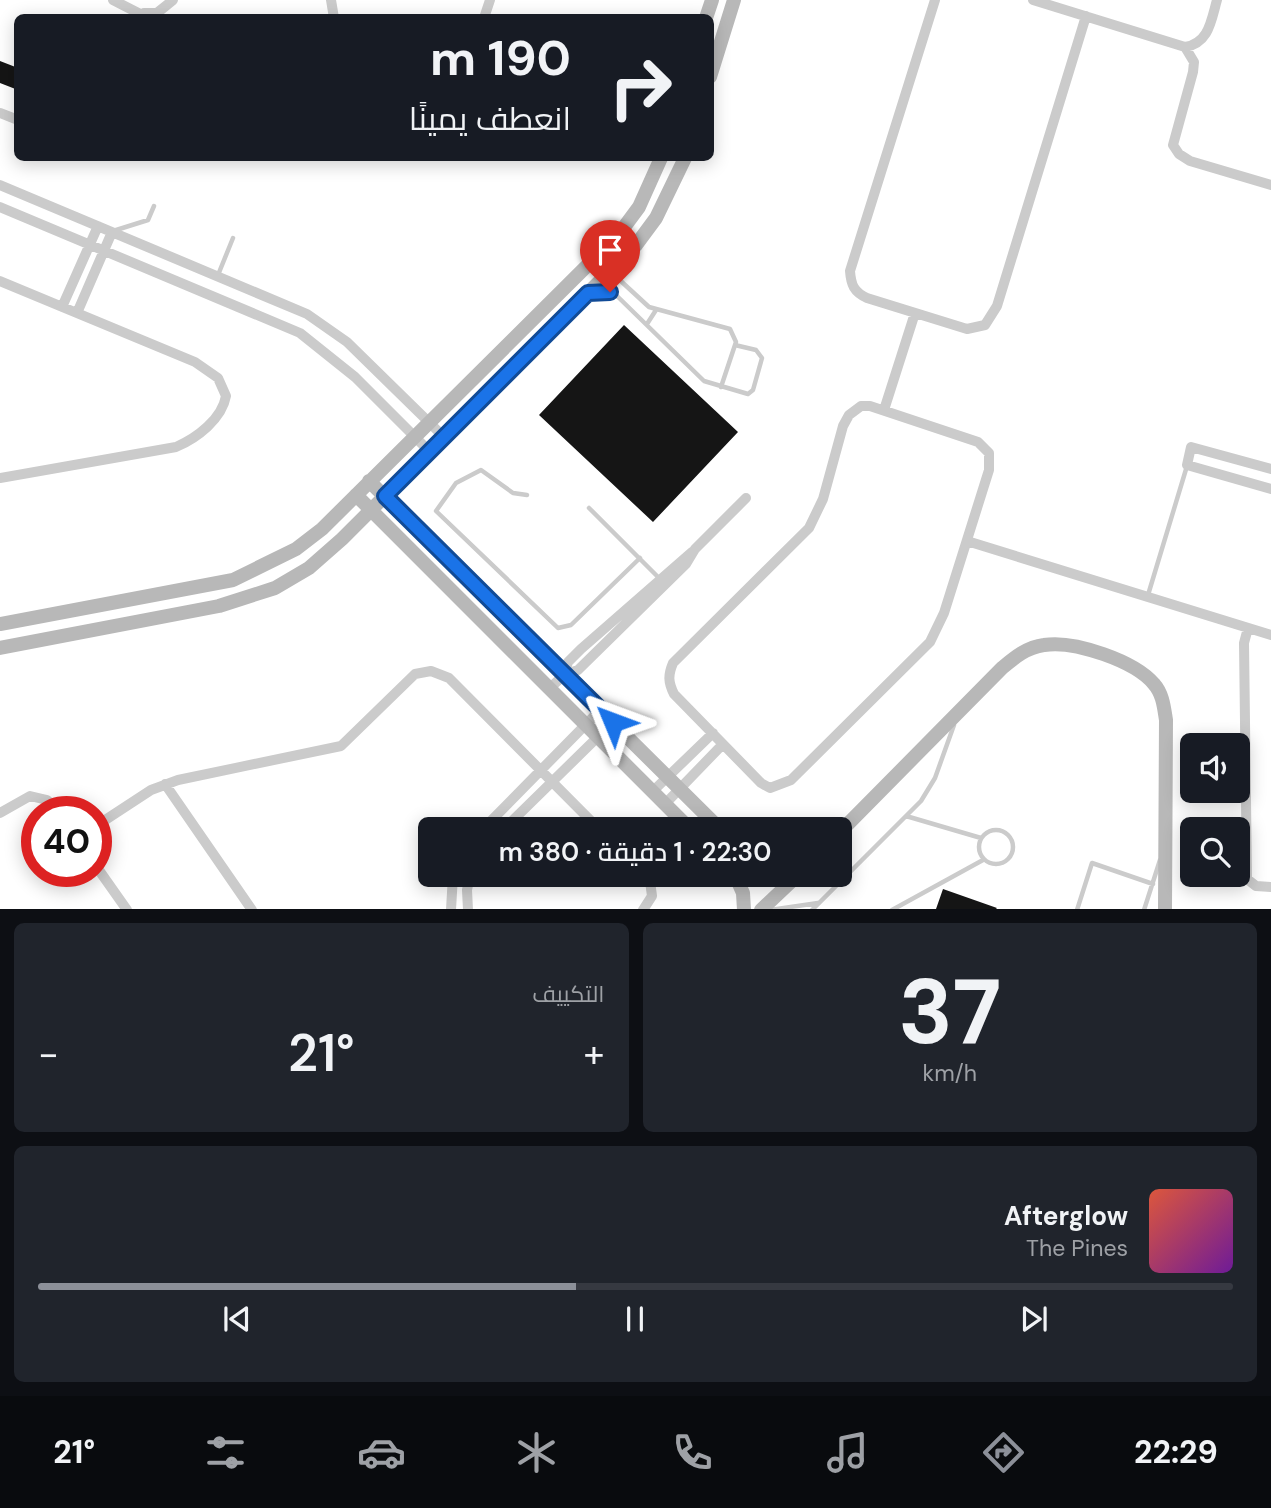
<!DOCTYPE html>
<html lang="ar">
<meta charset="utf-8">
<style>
:root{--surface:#171b24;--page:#20242c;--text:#f1f3f6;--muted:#9ea1a6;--line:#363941;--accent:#8c9099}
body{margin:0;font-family:"DM Sans",Cairo,sans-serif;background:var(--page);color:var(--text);direction:rtl;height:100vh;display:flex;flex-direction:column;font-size:26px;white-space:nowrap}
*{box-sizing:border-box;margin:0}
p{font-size:23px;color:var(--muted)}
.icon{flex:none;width:38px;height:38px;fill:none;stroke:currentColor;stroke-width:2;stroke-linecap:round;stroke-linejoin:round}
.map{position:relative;height:909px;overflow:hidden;direction:ltr}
.drawer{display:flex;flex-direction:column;gap:14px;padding:14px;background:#0d0f14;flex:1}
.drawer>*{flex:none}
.guide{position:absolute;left:14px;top:14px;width:700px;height:147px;border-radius:10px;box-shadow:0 4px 18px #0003;direction:rtl;background:#171b24;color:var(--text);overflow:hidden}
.controls{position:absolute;left:1180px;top:733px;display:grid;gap:14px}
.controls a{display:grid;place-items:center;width:70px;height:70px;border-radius:10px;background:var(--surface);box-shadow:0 4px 18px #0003;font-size:35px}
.speed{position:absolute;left:21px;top:796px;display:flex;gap:14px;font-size:35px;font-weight:700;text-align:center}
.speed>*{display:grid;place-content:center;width:91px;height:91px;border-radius:50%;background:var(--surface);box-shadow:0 4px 18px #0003;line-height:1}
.speed .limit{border:10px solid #d22;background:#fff;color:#111}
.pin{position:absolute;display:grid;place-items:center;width:60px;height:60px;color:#fff;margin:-72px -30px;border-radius:50% 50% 50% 0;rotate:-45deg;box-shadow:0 0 7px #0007}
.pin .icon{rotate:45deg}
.me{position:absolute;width:77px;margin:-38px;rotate:314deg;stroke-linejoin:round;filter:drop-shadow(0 0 5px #0008)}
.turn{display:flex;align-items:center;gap:24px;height:147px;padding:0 28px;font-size:32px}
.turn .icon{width:91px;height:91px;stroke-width:2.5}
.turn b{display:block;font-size:49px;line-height:60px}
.big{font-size:52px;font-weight:600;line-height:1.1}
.drawer .card{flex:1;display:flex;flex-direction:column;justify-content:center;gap:10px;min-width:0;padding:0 24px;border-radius:10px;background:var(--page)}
.drawer .dial{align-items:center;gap:0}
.dial b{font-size:91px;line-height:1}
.song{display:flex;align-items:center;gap:21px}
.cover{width:84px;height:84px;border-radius:10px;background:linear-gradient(135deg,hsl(10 70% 55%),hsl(280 70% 35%))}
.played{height:7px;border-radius:4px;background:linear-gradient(90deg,var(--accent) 45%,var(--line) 45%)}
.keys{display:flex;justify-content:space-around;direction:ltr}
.heat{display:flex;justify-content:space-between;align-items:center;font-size:38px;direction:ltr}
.drawer .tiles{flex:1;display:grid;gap:14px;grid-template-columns:1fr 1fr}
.card:last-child{grid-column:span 2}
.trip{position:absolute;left:418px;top:817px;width:434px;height:70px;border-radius:10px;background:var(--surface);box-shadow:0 4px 18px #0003;font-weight:600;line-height:70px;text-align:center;direction:rtl}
.menu{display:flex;height:112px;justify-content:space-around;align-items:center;background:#090b0e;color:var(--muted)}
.menu .icon{width:49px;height:49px}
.menu .current{color:var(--accent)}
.menu b{font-size:32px;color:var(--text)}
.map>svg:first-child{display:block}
.building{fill:#151515}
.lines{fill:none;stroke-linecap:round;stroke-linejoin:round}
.lane{stroke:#cbcbcb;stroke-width:4.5}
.street{stroke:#cbcbcb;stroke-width:10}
.secondary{stroke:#b8b8b8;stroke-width:14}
.route-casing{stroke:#114b97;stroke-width:18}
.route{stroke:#1a73e8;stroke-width:12}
</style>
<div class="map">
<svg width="1271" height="910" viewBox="0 0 1271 910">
<rect width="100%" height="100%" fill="#fff"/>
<path class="building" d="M0,61L18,68V90L0,83Z
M624,325L738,432L653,522L539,415Z
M943,889L997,908L996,909H936Z"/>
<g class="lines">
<path class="lane" d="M113,231L148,220L154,206
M611,272L649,307L730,329L736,342L721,387
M218,275L233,238
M596,292L616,295L704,381L748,394L753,390L762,358L756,350L735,345
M647,324L656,310
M527,495L513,493L481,470L456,483L436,511L558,628L571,625L640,558
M589,508L660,579
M1148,595L1187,466
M906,816L981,838
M979 847a17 17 0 1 1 34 0a17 17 0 1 1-34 0Z
M770,910L818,903
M812,910L921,801L935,778L954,725
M892,910L983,860
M1077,910L1092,863L1153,884
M1144,910L1160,860"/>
<path class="street" d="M113,0L148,18
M331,0L334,18
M935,0L850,271C851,285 854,292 867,298L967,329L985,325L997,306L1086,16
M1033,0L1185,47C1209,43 1211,21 1217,0
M144,13H157L173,0
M484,18L490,0
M1185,47L1194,62L1193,72L1173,145L1179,154L1190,161L1271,185
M0,113L18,120
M0,185L307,314L347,342L444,437
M0,207L300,333L355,377L430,452
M0,281L195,362L218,378L226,396C222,419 197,438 176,447L0,478
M62,307L98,226
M77,313L112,232
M861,406H870L978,442L989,453V470L944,613L930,642L791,780L770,788L761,783L674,694C668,682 668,675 673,663L809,528L823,499L843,426L849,415Z
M884,410L915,313
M1271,469L1191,447L1187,465L1271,489
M967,541L1271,635
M1248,628L1244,643L1247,879L1256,886L1271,887
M564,675L568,662L581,649L692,552
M550,688L564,675L578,670L686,564L695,549L746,498
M165,784L252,910
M653,791L713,733
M665,804L723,744
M0,813L30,796L47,800L59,812
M96,826L151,790L178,780L341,746L415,674L431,671L449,678L600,830
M482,830L600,710
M503,830L613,722
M96,866L127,910
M451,910L453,875
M468,910L467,890L470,875
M643,910L652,896L650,881L645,875"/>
<path class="secondary" d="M706,18L712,0
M710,77L734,0
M369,481L721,830
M356,495L691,830
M0,624L233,580L296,549L322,529L619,234L639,207L661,158
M0,648L219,606L275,588L309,568L342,539L636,245L656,218L685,158
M840,832L1002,668C1014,658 1027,647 1044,645C1074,640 1135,661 1154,684C1163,694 1164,708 1166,720L1165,910
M735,875L743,893L744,910
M761,910L798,875"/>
</g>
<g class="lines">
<g class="route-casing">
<path id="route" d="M610,292L588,293L385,496L613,722"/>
</g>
<use href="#route" class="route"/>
</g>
</svg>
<div class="controls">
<a><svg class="icon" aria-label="sound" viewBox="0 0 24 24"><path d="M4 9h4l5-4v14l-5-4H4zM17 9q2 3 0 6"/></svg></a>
<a><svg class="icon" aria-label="search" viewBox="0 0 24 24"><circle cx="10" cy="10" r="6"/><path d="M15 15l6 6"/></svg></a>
</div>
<div class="speed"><div class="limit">40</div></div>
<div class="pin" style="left:610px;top:292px;background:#d93025"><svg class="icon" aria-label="arrive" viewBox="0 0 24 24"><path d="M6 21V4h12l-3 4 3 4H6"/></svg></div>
<svg class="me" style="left:613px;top:722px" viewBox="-20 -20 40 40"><path d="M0-17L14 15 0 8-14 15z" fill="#1a73e8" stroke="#fff" stroke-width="4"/></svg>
<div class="trip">22:30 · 1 دقيقة · 380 m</div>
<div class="guide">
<div class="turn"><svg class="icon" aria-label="right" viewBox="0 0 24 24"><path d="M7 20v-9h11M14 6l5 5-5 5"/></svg><div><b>190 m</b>انعطف يمينًا</div></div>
</div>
</div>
<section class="drawer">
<div class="tiles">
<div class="card dial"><b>37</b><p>km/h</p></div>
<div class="card"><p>التكييف</p>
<div class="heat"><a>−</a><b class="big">21°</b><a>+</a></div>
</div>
<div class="card">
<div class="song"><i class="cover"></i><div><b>Afterglow</b><p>The Pines</p></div></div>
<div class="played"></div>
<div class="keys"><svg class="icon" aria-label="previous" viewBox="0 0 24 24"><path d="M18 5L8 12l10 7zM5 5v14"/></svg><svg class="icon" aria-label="pause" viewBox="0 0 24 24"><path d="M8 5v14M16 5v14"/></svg><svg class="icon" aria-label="next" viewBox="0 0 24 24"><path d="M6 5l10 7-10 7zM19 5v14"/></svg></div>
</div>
</div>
</section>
<nav class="menu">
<b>22:29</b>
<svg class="icon current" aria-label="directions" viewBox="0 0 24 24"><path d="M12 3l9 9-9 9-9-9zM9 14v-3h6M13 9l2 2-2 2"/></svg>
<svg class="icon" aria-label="music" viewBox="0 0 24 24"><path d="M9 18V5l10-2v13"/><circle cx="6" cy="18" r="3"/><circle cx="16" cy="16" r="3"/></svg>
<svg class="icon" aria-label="phone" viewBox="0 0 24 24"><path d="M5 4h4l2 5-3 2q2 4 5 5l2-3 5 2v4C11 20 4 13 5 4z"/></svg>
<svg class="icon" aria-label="climate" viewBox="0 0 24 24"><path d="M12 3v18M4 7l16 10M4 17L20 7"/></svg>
<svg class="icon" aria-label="car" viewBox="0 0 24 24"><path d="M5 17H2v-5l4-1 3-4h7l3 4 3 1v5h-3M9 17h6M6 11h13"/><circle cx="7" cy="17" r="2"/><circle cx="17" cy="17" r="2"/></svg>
<svg class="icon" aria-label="filters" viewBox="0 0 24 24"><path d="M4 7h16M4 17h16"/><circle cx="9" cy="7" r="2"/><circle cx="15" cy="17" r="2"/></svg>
<b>21°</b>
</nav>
